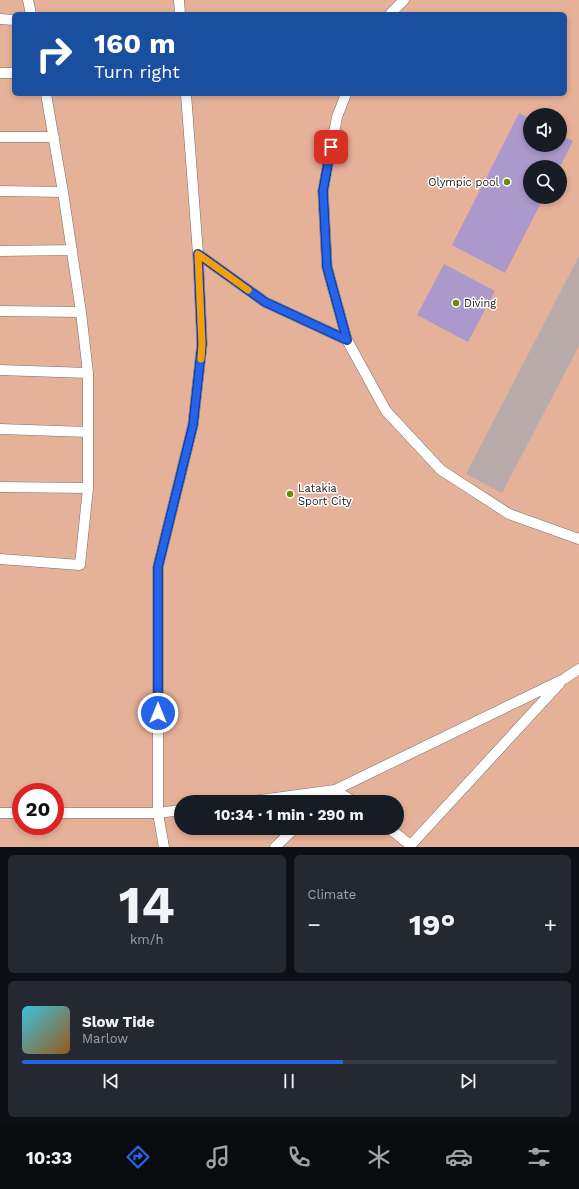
<!DOCTYPE html>
<meta charset="utf-8">
<style>
:root{--surface:#171b24;--page:#242831;--text:#f1f3f6;--muted:#9ea1a6;--line:#363941;--accent:#2563eb}
body{margin:0;font-family:"Work Sans",sans-serif;background:var(--page);color:var(--text);height:100vh;display:flex;flex-direction:column;font-size:15px;white-space:nowrap}
*{box-sizing:border-box;margin:0}
p{font-size:13px;color:var(--muted)}
.icon{flex:none;width:22px;height:22px;fill:none;stroke:currentColor;stroke-width:2;stroke-linecap:round;stroke-linejoin:round}
.map{position:relative;height:847px;overflow:hidden}
.side{display:flex;flex-direction:column;gap:8px;padding:8px;background:#0d0f14;flex:1}
.side>*{flex:none}
.top-card{position:absolute;left:12px;top:12px;width:555px;height:84px;border-radius:6px;box-shadow:0 2px 6px #0003;background:#1a4fa0;color:#fff;overflow:hidden}
.buttons{position:absolute;left:523px;top:108px;display:grid;gap:8px}
.buttons a{display:grid;place-items:center;width:44px;height:44px;border-radius:50%;background:var(--surface);box-shadow:0 2px 6px #0003;font-size:20px}
.speed{position:absolute;left:12px;top:783px;display:flex;gap:8px;font-size:20px;font-weight:700;text-align:center}
.speed>*{display:grid;place-content:center;width:52px;height:52px;border-radius:50%;background:var(--surface);box-shadow:0 2px 6px #0003;line-height:1}
.speed .limit{border:6px solid #d22;background:#fff;color:#111}
.pin{position:absolute;display:grid;place-items:center;width:34px;height:34px;color:#fff;margin:-17px;border-radius:8px;box-shadow:0 2px 6px #0006}
.me{position:absolute;width:44px;margin:-22px;rotate:0deg;stroke-linejoin:round;filter:drop-shadow(0 0 3px #0008)}
.turn{display:flex;align-items:center;gap:14px;height:84px;padding:0 16px;font-size:18px}
.turn .icon{width:52px;height:52px;stroke-width:2.5}
.turn b{display:block;font-size:28px;line-height:34px}
.big{font-size:30px;font-weight:700;line-height:1.1}
.side .card{flex:1;display:flex;flex-direction:column;justify-content:center;gap:6px;min-width:0;padding:0 14px;border-radius:6px;background:var(--page)}
.side .dial{align-items:center;gap:0}
.dial b{font-size:52px;line-height:1}
.song{display:flex;align-items:center;gap:12px}
.cover{width:48px;height:48px;border-radius:6px;background:linear-gradient(135deg,hsl(190 70% 55%),hsl(30 70% 35%))}
.played{height:4px;border-radius:2px;background:linear-gradient(90deg,var(--accent) 60%,var(--line) 60%)}
.keys{display:flex;justify-content:space-around;direction:ltr}
.heat{display:flex;justify-content:space-between;align-items:center;font-size:22px;direction:ltr}
.side .tiles{flex:1;display:grid;gap:8px;grid-template-columns:1fr 1fr}
.card:last-child{grid-column:span 2}
.trip{position:absolute;left:174px;top:795px;width:230px;height:40px;border-radius:20px;background:var(--surface);box-shadow:0 2px 6px #0003;font-weight:700;line-height:40px;text-align:center}
.menu{display:flex;height:64px;justify-content:space-around;align-items:center;background:#090b0e;color:var(--muted)}
.menu .icon{width:28px;height:28px}
.menu .active{color:var(--accent)}
.menu b{font-size:18px;color:var(--text)}
.map>svg:first-child{display:block}
.green{fill:#e6b199;fill-rule:evenodd}
.water{fill:#aa99ca}
.building{fill:#baabab}
.lines{fill:none;stroke-linecap:round;stroke-linejoin:round}
.service-casing{stroke:#7a6d72;stroke-width:11}
.service{stroke:#fff;stroke-width:10}
.route-casing{stroke:#184099;stroke-width:10}
.route{stroke:#2563eb;stroke-width:7}
.slow{stroke:#f59e0b;stroke-width:7}
.poi-dot{fill:#6e8b05;stroke:#fff;stroke-width:1.5}
.labels{text-anchor:middle;dominant-baseline:central;stroke-width:3;stroke-linejoin:round;paint-order:stroke}
.poi-label{font-size:11px;fill:#1e191b;stroke:#fff;text-anchor:start}
</style>
<div class="map">
<svg width="579" height="847" viewBox="0 0 579 847">
<rect width="100%" height="100%" fill="#f5e7ec"/>
<path class="green" d="M0,0H579V847H0ZM14,14H565V94H14ZM530,115H560V145H530ZM530,167H560V197H530ZM21,792H55V826H21ZM181,802H397V828H181Z"/>
<path class="water" d="M519,113L530,119V145H560V135L573,141L560,167H530V197H544L505,273L452,245Z
M444,264L495,291L468,342L417,315Z"/>
<path class="building" d="M579,256V346L502,493L466,474Z"/>
<g class="lines">
<g class="service-casing">
<path id="service" d="M28,0L31,14
M179,0L180,14
M390,14L404,0
M0,19L14,20
M0,73H14
M346,94L337,117L323,191L327,267L347,340L386,411L441,470L509,514L579,539
M0,137H54
M0,191L63,192
M0,251L72,250
M198,254L265,302L347,340
M0,311L81,312
M0,370L88,373
M0,429L88,432
M0,487L88,488
M0,559L80,565L88,488V373L81,312L63,192L46,94
M244,802L335,790L564,679L579,669
M323,802L335,790L354,802
M0,813H21
M55,813H158L181,810
M389,828L410,845
M164,847L158,813V567L193,425L202,344L198,254L186,94
M275,847L295,828
M409,847L560,683"/>
</g>
<use href="#service" class="service"/>
</g>
<g class="lines">
<g class="route-casing">
<path id="route" d="M158,713V567L193,425L202,344L198,254L265,302L347,340L327,267L323,191L331,147"/>
</g>
<use href="#route" class="route"/>
<path class="slow" d="M201,359L202,344L198,254L248,290"/>
</g>
<g class="poi-dot">
<circle cx="507" cy="182" r="4"/>
<circle cx="456" cy="303" r="4"/>
<circle cx="290" cy="494" r="4"/>
</g>
<g class="labels">
<g class="poi-label">
<text x="499" y="182" text-anchor="end">Olympic pool</text>
<text x="464" y="303">Diving</text>
<text x="298" y="488">Latakia<tspan x="298" dy="13">Sport City</tspan></text>
</g>
</g>
</svg>
<div class="buttons">
<a><svg class="icon" aria-label="sound" viewBox="0 0 24 24"><path d="M4 9h4l5-4v14l-5-4H4zM17 9q2 3 0 6"/></svg></a>
<a><svg class="icon" aria-label="search" viewBox="0 0 24 24"><circle cx="10" cy="10" r="6"/><path d="M15 15l6 6"/></svg></a>
</div>
<div class="speed"><div class="limit">20</div></div>
<div class="pin" style="left:331px;top:147px;background:#d93025"><svg class="icon" aria-label="arrive" viewBox="0 0 24 24"><path d="M6 21V4h12l-3 4 3 4H6"/></svg></div>
<svg class="me" style="left:158px;top:713px" viewBox="-20 -20 40 40"><circle r="17" fill="#2563eb" stroke="#fff" stroke-width="3"/><path d="M0-11L8 9 0 5-8 9z" fill="#fff"/></svg>
<div class="trip">10:34 · 1 min · 290 m</div>
<div class="top-card">
<div class="turn"><svg class="icon" aria-label="right" viewBox="0 0 24 24"><path d="M7 20v-9h11M14 6l5 5-5 5"/></svg><div><b>160 m</b>Turn right</div></div>
</div>
</div>
<section class="side">
<div class="tiles">
<div class="card dial"><b>14</b><p>km/h</p></div>
<div class="card"><p>Climate</p>
<div class="heat"><a>−</a><b class="big">19°</b><a>+</a></div>
</div>
<div class="card">
<div class="song"><i class="cover"></i><div><b>Slow Tide</b><p>Marlow</p></div></div>
<div class="played"></div>
<div class="keys"><svg class="icon" aria-label="previous" viewBox="0 0 24 24"><path d="M18 5L8 12l10 7zM5 5v14"/></svg><svg class="icon" aria-label="pause" viewBox="0 0 24 24"><path d="M8 5v14M16 5v14"/></svg><svg class="icon" aria-label="next" viewBox="0 0 24 24"><path d="M6 5l10 7-10 7zM19 5v14"/></svg></div>
</div>
</div>
</section>
<nav class="menu">
<b>10:33</b>
<svg class="icon active" aria-label="directions" viewBox="0 0 24 24"><path d="M12 3l9 9-9 9-9-9zM9 14v-3h6M13 9l2 2-2 2"/></svg>
<svg class="icon" aria-label="music" viewBox="0 0 24 24"><path d="M9 18V5l10-2v13"/><circle cx="6" cy="18" r="3"/><circle cx="16" cy="16" r="3"/></svg>
<svg class="icon" aria-label="phone" viewBox="0 0 24 24"><path d="M5 4h4l2 5-3 2q2 4 5 5l2-3 5 2v4C11 20 4 13 5 4z"/></svg>
<svg class="icon" aria-label="climate" viewBox="0 0 24 24"><path d="M12 3v18M4 7l16 10M4 17L20 7"/></svg>
<svg class="icon" aria-label="car" viewBox="0 0 24 24"><path d="M5 17H2v-5l4-1 3-4h7l3 4 3 1v5h-3M9 17h6M6 11h13"/><circle cx="7" cy="17" r="2"/><circle cx="17" cy="17" r="2"/></svg>
<svg class="icon" aria-label="filters" viewBox="0 0 24 24"><path d="M4 7h16M4 17h16"/><circle cx="9" cy="7" r="2"/><circle cx="15" cy="17" r="2"/></svg>
</nav>
